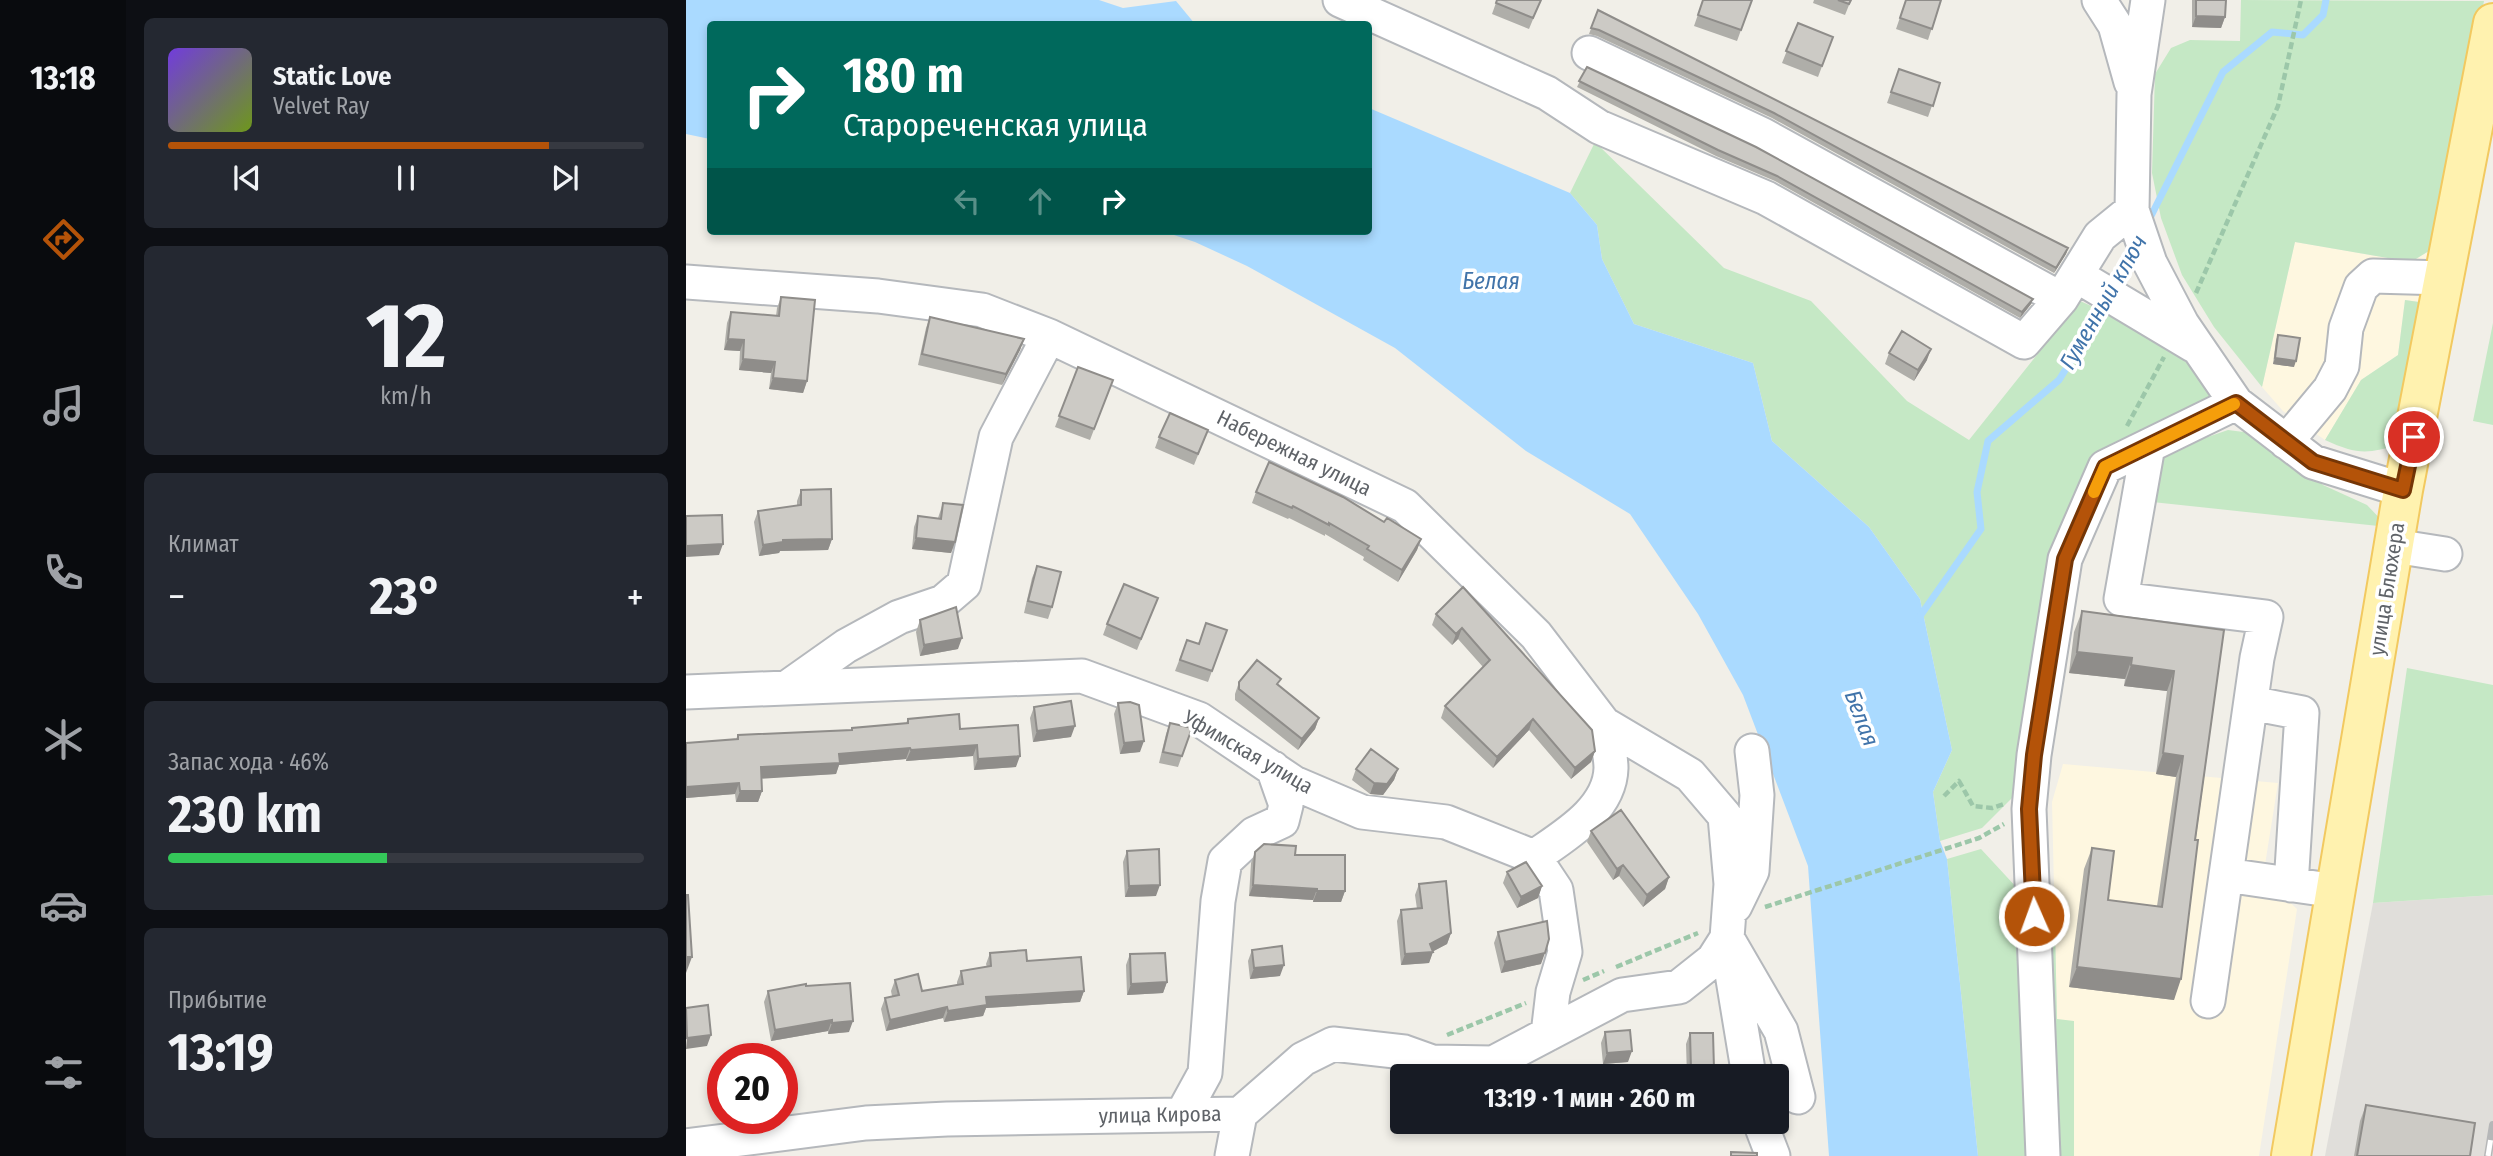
<!DOCTYPE html>
<html lang="ru">
<meta charset="utf-8">
<style>
:root{--surface:#171b24;--page:#242831;--text:#f1f3f6;--muted:#9ea1a6;--line:#363941;--accent:#b45309}
body{margin:0;font-family:"Fira Sans Condensed",sans-serif;background:var(--page);color:var(--text);height:100vh;display:flex;flex-direction:column;font-size:26px;white-space:nowrap}
*{box-sizing:border-box;margin:0}
p{font-size:23px;color:var(--muted)}
.icon{flex:none;width:38px;height:38px;fill:none;stroke:currentColor;stroke-width:2;stroke-linecap:round;stroke-linejoin:round}
.map{position:relative;flex:1;overflow:hidden}
.panel{display:flex;flex-direction:column;gap:18px;padding:18px;background:#0d0f14;width:560px}
.panel>*{flex:none}
.guide{position:absolute;left:21px;top:21px;width:665px;height:214px;border-radius:7px;box-shadow:0 4px 10px #0003;background:#00695c;color:#fff;overflow:hidden}
.speed{position:absolute;left:21px;top:1043px;display:flex;gap:14px;font-size:35px;font-weight:700;text-align:center}
.speed>*{display:grid;place-content:center;width:91px;height:91px;border-radius:50%;background:var(--surface);box-shadow:0 4px 10px #0003;line-height:1}
.speed .limit{border:10px solid #d22;background:#fff;color:#111}
.pin{position:absolute;display:grid;place-items:center;width:60px;height:60px;color:#fff;margin:-30px;border:4px solid #fff;border-radius:50%;box-shadow:0 2px 7px #0007}
.me{position:absolute;width:77px;margin:-38px;rotate:358deg;stroke-linejoin:round;filter:drop-shadow(0 0 5px #0008)}
.turn{display:flex;align-items:center;gap:24px;height:147px;padding:0 21px;font-size:32px}
.turn .icon{width:91px;height:91px;stroke-width:2.5}
.turn b{display:block;font-size:49px;line-height:60px}
.lanes{display:flex;align-items:center;height:66px;padding:0 21px;background:#0003;justify-content:center;gap:35px;direction:ltr}
.lanes .off{opacity:.35}
.big{font-size:52px;font-weight:700;line-height:1.1}
.panel .tile{flex:1;display:flex;flex-direction:column;justify-content:center;gap:10px;min-width:0;padding:0 24px;border-radius:10px;background:var(--page)}
.panel .dial{align-items:center;gap:0}
.dial b{font-size:91px;line-height:1}
.song{display:flex;align-items:center;gap:21px}
.cover{width:84px;height:84px;border-radius:10px;background:linear-gradient(135deg,hsl(260 70% 55%),hsl(80 70% 35%))}
.played{height:7px;border-radius:4px;background:linear-gradient(90deg,var(--accent) 80%,var(--line) 80%)}
.keys{display:flex;justify-content:space-around;direction:ltr}
.heat{display:flex;justify-content:space-between;align-items:center;font-size:38px;direction:ltr}
.charge{height:10px;border-radius:5px;background:linear-gradient(90deg,#34c759 46%,var(--line) 0)}
.trip{position:absolute;left:704px;top:1064px;width:399px;height:70px;border-radius:7px;background:var(--surface);box-shadow:0 4px 10px #0003;font-weight:700;line-height:70px;text-align:center}
main{display:flex;flex:1;min-height:0}
.dock{display:flex;flex-direction:column;width:126px;justify-content:space-around;align-items:center;background:#090b0e;color:var(--muted)}
.dock .icon{width:49px;height:49px}
.dock .active{color:var(--accent)}
.dock b{font-size:32px;color:var(--text)}
.map>svg:first-child{display:block}
.commercial{fill:#fef7e0}
.industrial{fill:#e0deda}
.green{fill:#c5e8c5}
.water{fill:#aadaff}
.lines{fill:none;stroke-linecap:round;stroke-linejoin:round}
.stream{stroke:#aadaff;stroke-width:7}
.minor-casing{stroke:#b5b8bc;stroke-width:37}
.major-casing{stroke:#f2c960;stroke-width:42}
.path{stroke:#9cc7a9;stroke-width:4.5;stroke-dasharray:7 3.5;stroke-linecap:butt}
.minor{stroke:#fff;stroke-width:33}
.major{stroke:#fff2af;stroke-width:38}
.rail-casing{stroke:#b6b7b8;stroke-width:8}
.rail{stroke:#fff;stroke-width:5;stroke-dasharray:16;stroke-linecap:butt}
.wall{fill:#afaea9}
.shaded-wall{fill:#8f8d8a}
.building{fill:#cccac5;stroke:#8f8d8a;stroke-width:2}
.route-casing{stroke:#753606;stroke-width:18}
.route{stroke:#b45309;stroke-width:12}
.slow{stroke:#f59e0b;stroke-width:12}
.labels{text-anchor:middle;dominant-baseline:central;stroke-width:7;stroke-linejoin:round;paint-order:stroke}
.street-label{font-size:21px;fill:#5f6368;stroke:#fff}
.water-label{font-size:23px;font-style:italic;fill:#4174aa;stroke:#fff}
</style>
<main>
<nav class="dock">
<b>13:18</b>
<svg class="icon active" aria-label="directions" viewBox="0 0 24 24"><path d="M12 3l9 9-9 9-9-9zM9 14v-3h6M13 9l2 2-2 2"/></svg>
<svg class="icon" aria-label="music" viewBox="0 0 24 24"><path d="M9 18V5l10-2v13"/><circle cx="6" cy="18" r="3"/><circle cx="16" cy="16" r="3"/></svg>
<svg class="icon" aria-label="phone" viewBox="0 0 24 24"><path d="M5 4h4l2 5-3 2q2 4 5 5l2-3 5 2v4C11 20 4 13 5 4z"/></svg>
<svg class="icon" aria-label="climate" viewBox="0 0 24 24"><path d="M12 3v18M4 7l16 10M4 17L20 7"/></svg>
<svg class="icon" aria-label="car" viewBox="0 0 24 24"><path d="M5 17H2v-5l4-1 3-4h7l3 4 3 1v5h-3M9 17h6M6 11h13"/><circle cx="7" cy="17" r="2"/><circle cx="17" cy="17" r="2"/></svg>
<svg class="icon" aria-label="filters" viewBox="0 0 24 24"><path d="M4 7h16M4 17h16"/><circle cx="9" cy="7" r="2"/><circle cx="15" cy="17" r="2"/></svg>
</nav>
<section class="panel">
<div class="tile">
<div class="song"><i class="cover"></i><div><b>Static Love</b><p>Velvet Ray</p></div></div>
<div class="played"></div>
<div class="keys"><svg class="icon" aria-label="previous" viewBox="0 0 24 24"><path d="M18 5L8 12l10 7zM5 5v14"/></svg><svg class="icon" aria-label="pause" viewBox="0 0 24 24"><path d="M8 5v14M16 5v14"/></svg><svg class="icon" aria-label="next" viewBox="0 0 24 24"><path d="M6 5l10 7-10 7zM19 5v14"/></svg></div>
</div>
<div class="tile dial"><b>12</b><p>km/h</p></div>
<div class="tile"><p>Климат</p>
<div class="heat"><a>−</a><b class="big">23°</b><a>+</a></div>
</div>
<div class="tile"><p>Запас хода · 46%</p><b class="big">230 km</b><div class="charge"></div></div>
<div class="tile"><p>Прибытие</p><b class="big">13:19</b></div>
</section>
<div class="map">
<svg width="1807" height="1156" viewBox="0 0 1807 1156">
<rect width="100%" height="100%" fill="#f1efe8"/>
<path class="commercial" d="M1609,242L1725,262L1751,246L1740,303L1719,300L1712,355L1675,380L1639,440L1597,411L1576,387Z
M1377,764L1592,783L1575,890L1596,895L1611,909L1573,1156H1388V1022L1371,1020L1366,802Z"/>
<path class="industrial" d="M1807,895V1156H1639L1687,903Z"/>
<path class="green" d="M1555,0L1798,1L1751,246L1725,262L1609,242L1576,387L1528,327L1496,275L1475,218L1466,173L1469,74L1485,48L1504,40L1554,41Z
M909,142L1038,268L1125,301L1221,401L1283,440L1394,301L1453,327L1525,380L1534,403L1414,464L1332,792L1296,828L1254,841L1247,792L1266,750L1234,599L1183,527L1086,441L1067,363L948,324L916,259L911,225L884,193Z
M1719,300L1740,303L1715,444C1681,454 1672,455 1639,440L1675,380L1712,355Z
M1807,323V425L1787,421Z
M1542,430L1573,434L1597,449L1637,485L1681,505L1702,527L1438,499L1453,472L1487,449Z
M1721,668L1807,685V895L1687,903Z
M1295,849L1369,929L1371,1019L1388,1021V1156H1292L1261,859Z"/>
<path class="water" d="M0,0H413L437,8L490,1L509,24H24V139L0,134Z
M683,108L884,193L911,225L916,259L948,324L1067,363L1086,441L1183,527L1234,599L1266,750L1247,792L1254,841L1261,859L1292,1156H1143L1122,866L1057,695L1012,614L944,514L840,451L709,348L561,266L509,242L476,231H682Z"/>
<g class="lines">
<path class="stream" d="M1461,224L1537,72L1586,32L1617,35L1637,15L1640,0
M1428,290L1448,250
M1232,619L1295,529L1291,492L1302,441L1373,380L1421,303"/>
<g class="minor-casing">
<path id="minor" d="M654,0L861,93L913,127L1080,198L1338,342L1375,299
M1413,0L1429,25L1445,82
M1462,0L1448,94L1446,210L1464,263L1496,324L1550,403L1627,462L1717,490
M903,53L1077,135L1375,299L1414,236L1446,210
M1390,275L1507,345
M0,282L192,296L296,310L363,336L719,506L850,635L918,724L1004,775L1039,816L1045,884L1041,938L1027,960L993,987L936,995L807,1063L746,1062L718,1052L647,1044L617,1059L554,1114L261,1119L180,1123L0,1146
M1600,442L1644,389L1656,366L1660,328L1675,287L1687,276L1759,278
M1462,446L1435,599L1580,617L1571,658L1522,1001
M1708,546L1759,554
M102,687L160,646L213,617L257,602L278,584L310,437L363,336
M0,692L396,676L513,719L608,783L676,812L760,822L848,857L870,890L879,952L867,992L862,1034
M1565,703L1616,713L1605,885
M848,857C878,836 924,810 925,768C925,754 920,738 918,724
M1540,875L1650,891
M1049,906L1066,871L1071,795L1066,751
M1041,938L1095,1031L1112,1097
M1043,955L1063,1076
M496,1115L519,1073L532,901L539,861L568,834L596,821L600,805L587,768
M1074,1122L1087,1156
M546,1156L554,1114
M1357,1156L1343,809L1348,755L1379,559L1419,467L1550,403"/>
</g>
<g class="major-casing">
<path id="major" d="M1605,1156L1717,490L1807,23"/>
</g>
<path class="path" d="M1510,293L1592,106L1615,0
M1441,426L1478,357
M1258,796L1273,781L1287,806L1306,808L1318,804
M1079,907L1293,838L1318,824
M930,967L1012,933
M897,980L918,971
M761,1035L840,1003"/>
<use href="#minor" class="minor"/>
<use href="#major" class="major"/>
<g class="rail-casing">
<path id="rail" d="M1802,1156L1807,1125"/>
</g>
<use href="#rail" class="rail"/>
</g>
<path class="wall" d="M811,0H855L843,29L806,14Z
M1017,0H1066L1051,41L1008,26Z
M1128,0H1165L1159,15L1127,3Z
M1220,0H1255L1242,40L1210,29Z
M1506,0H1540L1539,17L1535,28L1506,27Z
M912,10L1382,248L1380,254L1368,273L1086,118L911,36L903,34Z
M1112,23L1147,37L1132,77L1096,63Z
M901,67L1345,304L1334,318L1089,181L1030,156L891,87Z
M1213,69L1254,83L1242,117L1201,103Z
M95,297L121,381L117,393L83,389L85,373L53,370L54,351L38,350L41,323L45,312L90,316L91,308Z
M244,317L338,339L334,350L316,385L232,365L240,328Z
M1592,335L1608,367L1587,364L1590,340Z
M1203,353L1241,360L1228,381L1199,364Z
M392,367L427,380L404,440L369,427Z
M522,430L508,465L469,448L473,437Z
M115,490L146,539L142,550L94,551L93,553L73,556L68,522L72,511L111,506V501Z
M570,492L698,522L735,539L731,550L712,582L677,560L678,557L639,534V536L603,518L602,519L566,503Z
M257,503L269,542L265,553L226,549L228,527L232,516L252,518Z
M351,566L366,607L362,619L338,613L346,578Z
M777,587L909,751L905,762L885,779L843,730L807,768L755,718L759,706L797,667L772,639L766,645L746,625L750,614Z
M472,598L451,650L417,635L421,624Z
M1396,611L1538,630L1488,1000L1383,987L1398,869L1406,848L1422,900L1471,906L1490,777L1470,774L1481,691L1438,686L1439,679L1383,673L1388,632Z
M234,620L272,649L234,656L230,632Z
M541,630L522,682L489,671L501,640L513,644Z
M553,682L592,686L633,718L629,729L612,750L549,700V694Z
M432,703L454,752L434,754L428,714Z
M348,707L385,737L347,742L344,718Z
M222,719L274,729L330,767L288,770L287,756L220,761V759L153,765L150,774L75,778L76,791L72,802H50L49,794L0,798V743L50,739L52,735L165,730L166,728L220,723Z
M484,723L506,728L492,767L473,763L480,734Z
M670,769H712L708,780L697,795L684,794L666,780Z
M905,831L983,877L979,889L957,907L933,876L927,880L901,842Z
M441,851L470,896L439,897L437,862Z
M569,852L609,855L659,891L655,902H627V900L563,896L565,863Z
M821,872L856,886L852,898L831,908L817,883Z
M733,884L765,933L761,944L747,951L743,963L715,965L711,921L715,910L731,909L729,895Z
M812,932L855,964L815,973L808,943Z
M566,950L594,976L564,979L562,961Z
M304,953L341,961L398,991L394,1002L300,1008L297,1016L258,1022L257,1018L200,1031L195,1009L199,998L206,996L205,991L209,980L236,991L271,985V982L275,971L301,967L300,964Z
M444,954L481,982L477,993L441,995L440,965Z
M120,986L163,1032L142,1034V1031L85,1041L78,1002L82,991Z
M919,1032L942,1062L917,1064L915,1043Z
M1004,1033L1025,1076H1001L1000,1044Z
M1680,1105L1784,1156H1668L1674,1121Z"/>
<path class="shaded-wall" d="M1510,16L1539,17L1535,28L1506,27Z
M1382,248L1380,254L1368,273L1370,268Z
M1347,299L1345,304L1334,318L1336,312Z
M42,339L58,340L54,351L38,350Z
M338,339L334,350L316,385L320,374Z
M1245,349L1241,360L1228,381L1232,370Z
M1589,358L1610,361L1608,367L1587,364Z
M57,359L89,362L85,373L53,370Z
M87,378L121,381L117,393L83,389Z
M230,538L269,542L265,553L226,549Z
M146,539L142,550L94,551L93,553L73,556L77,545L97,540Z
M735,539L731,550L712,582L716,570Z
M37,544L33,555L0,557V546Z
M776,628L772,639L766,645L770,634Z
M276,638L272,649L234,656L238,645Z
M1391,652L1446,658L1439,679L1383,673Z
M1445,665L1488,671L1481,691L1438,686Z
M633,718L629,729L612,750L616,739Z
M847,719L843,730L807,768L811,757Z
M389,726L385,737L347,742L351,731Z
M458,741L454,752L434,754L438,743Z
M291,745L287,756L220,761L225,750Z
M224,748L220,759L153,765L150,774L71,779L75,767L153,754Z
M909,751L905,762L885,779L889,768Z
M1477,753L1497,756L1490,777L1470,774Z
M334,756L330,767L288,770L292,759Z
M712,769L708,780L697,795L684,794L688,783Z
M53,783L49,794L0,798V787Z
M54,791H76L72,802H50Z
M937,865L933,876L927,880L931,869Z
M983,877L979,889L957,907L961,895Z
M474,885L470,896L439,897L443,886Z
M567,885L631,889L627,900L563,896Z
M856,886L852,898L831,908L835,897Z
M631,891H659L655,902H627Z
M765,933L761,944L746,952H747L743,963L715,965L719,954Z
M859,953L855,964L815,973L819,962Z
M0,957H6L0,973Z
M598,965L594,976L564,979L568,968Z
M1391,967L1495,979L1488,1000L1383,987Z
M481,982L477,993L441,995L445,984Z
M398,991L394,1002L300,1008L297,1016L258,1022L262,1011L300,997Z
M261,1007L257,1018L200,1031L204,1020Z
M146,1020L142,1031L85,1041L89,1030Z
M167,1021L163,1032L142,1034L146,1023Z
M25,1035L21,1046L0,1049L1,1038Z
M946,1051L942,1062L917,1064L921,1053Z
M1005,1069H1028L1025,1076H1002Z"/>
<path class="building" d="M811,0H855L847,18L810,3Z
M1017,0H1066L1055,30L1012,15Z
M1152,0H1165L1163,4Z
M1220,0H1255L1246,29L1214,18Z
M1510,0H1540L1539,17L1510,16Z
M912,10L1382,248L1370,268L1088,113L913,30L905,28Z
M1112,23L1147,37L1136,66L1100,51Z
M901,67L1070,147L1347,299L1336,312L1091,176L1032,150L893,81Z
M1213,69L1254,83L1247,106L1205,92Z
M95,297L129,300L121,381L87,378L89,362L57,359L58,340L42,339L45,312L93,316Z
M244,317L338,339L320,374L236,354Z
M1216,331L1245,349L1232,370L1203,353Z
M1592,335L1614,338L1610,361L1589,358Z
M392,367L427,380L408,429L373,416Z
M484,413L522,430L512,454L473,437Z
M583,462L657,497L698,522L701,518L735,539L716,570L681,549L683,546L643,523V525L607,506L606,508L570,492Z
M145,489L146,539L97,540V542L77,545L72,511L115,505V490Z
M257,503L277,505L269,542L230,538L232,516L255,519Z
M36,515L37,544L0,546V516Z
M351,566L375,572L366,607L342,601Z
M438,584L472,598L455,639L421,624Z
M777,587L906,730L909,751L889,768L847,719L811,757L759,706L804,660L776,628L770,634L750,614Z
M270,607L276,638L238,645L234,620Z
M1396,611L1538,630L1509,840H1512L1495,979L1391,967L1406,848L1428,851L1422,900L1476,907L1497,756L1477,753L1488,671L1445,665L1446,658L1391,652Z
M520,623L541,630L526,671L494,660L501,640L513,644Z
M571,660L595,679L591,684L633,718L616,739L553,689V682Z
M385,701L389,726L351,731L348,707Z
M444,702L453,705L458,741L438,743L432,703Z
M273,714L274,729L332,725L334,756L292,759L291,745L225,750L224,748L153,754L154,763L75,767L76,791H54L53,783L0,787V743L52,739V735L166,730V728L222,723V719Z
M484,723L506,728L496,756L477,752Z
M685,749L712,769L701,784L688,783L670,769Z
M935,810L983,877L961,895L937,865L931,869L905,831Z
M578,844L610,846L609,855H659V891H631V889L567,885L569,852Z
M473,849L474,885L443,886L441,851Z
M840,862L856,886L835,897L821,872Z
M760,881L765,933L744,944L747,952L719,954L715,910L736,908L733,884Z
M0,895H2L6,957H0Z
M861,921L863,939L859,953L819,962L812,932Z
M596,946L598,965L568,968L566,950Z
M340,950L341,961L395,957L398,991L300,997L301,1005L262,1011L261,1007L204,1020L199,998L213,995L209,980L232,974L236,991L277,984L275,971L305,966L304,953Z
M479,953L481,982L445,984L444,954Z
M164,983L167,1021L146,1023V1020L89,1030L82,991L120,984V986Z
M22,1005L25,1035L1,1038L0,1008Z
M944,1030L946,1051L921,1053L919,1032Z
M1004,1033H1027L1028,1069H1005Z
M1680,1105L1789,1123L1784,1156H1671Z
M1045,1152L1071,1153V1156H1045Z"/>
<g class="lines">
<g class="route-casing">
<path id="route" d="M1348,916L1343,809L1348,755L1379,559L1419,467L1550,403L1627,462L1717,490L1728,437"/>
</g>
<use href="#route" class="route"/>
<path class="slow" d="M1408,492L1419,467L1548,404"/>
</g>
<g class="labels">
<g class="street-label">
<text transform="translate(608 453) rotate(26)">Набережная улица</text>
<text transform="translate(1701 589) rotate(-81)">улица Блюхера</text>
<text transform="translate(562 752) rotate(30)">Уфимская улица</text>
<text transform="translate(474 1115) rotate(-1)">улица Кирова</text>
</g>
<g class="water-label">
<text x="805" y="281">Белая</text>
<text transform="translate(1417 302) rotate(-60)">Гуменный ключ</text>
<text transform="translate(1176 718) rotate(69)">Белая</text>
</g>
</g>
</svg>
<div class="speed"><div class="limit">20</div></div>
<div class="pin" style="left:1728px;top:437px;background:#d93025"><svg class="icon" aria-label="arrive" viewBox="0 0 24 24"><path d="M6 21V4h12l-3 4 3 4H6"/></svg></div>
<svg class="me" style="left:1348px;top:916px" viewBox="-20 -20 40 40"><circle r="17" fill="#b45309" stroke="#fff" stroke-width="3"/><path d="M0-11L8 9 0 5-8 9z" fill="#fff"/></svg>
<div class="trip">13:19 · 1 мин · 260 m</div>
<div class="guide">
<div class="turn"><svg class="icon" aria-label="right" viewBox="0 0 24 24"><path d="M7 20v-9h11M14 6l5 5-5 5"/></svg><div><b>180 m</b>Старореченская улица</div></div>
<div class="lanes"><svg class="icon off" aria-label="left" viewBox="0 0 24 24"><path d="M17 20v-9H6M10 6l-5 5 5 5"/></svg><svg class="icon off" aria-label="ahead" viewBox="0 0 24 24"><path d="M12 20V5M6 11l6-6 6 6"/></svg><svg class="icon" aria-label="right" viewBox="0 0 24 24"><path d="M7 20v-9h11M14 6l5 5-5 5"/></svg></div>
</div>
</div>
</main>
